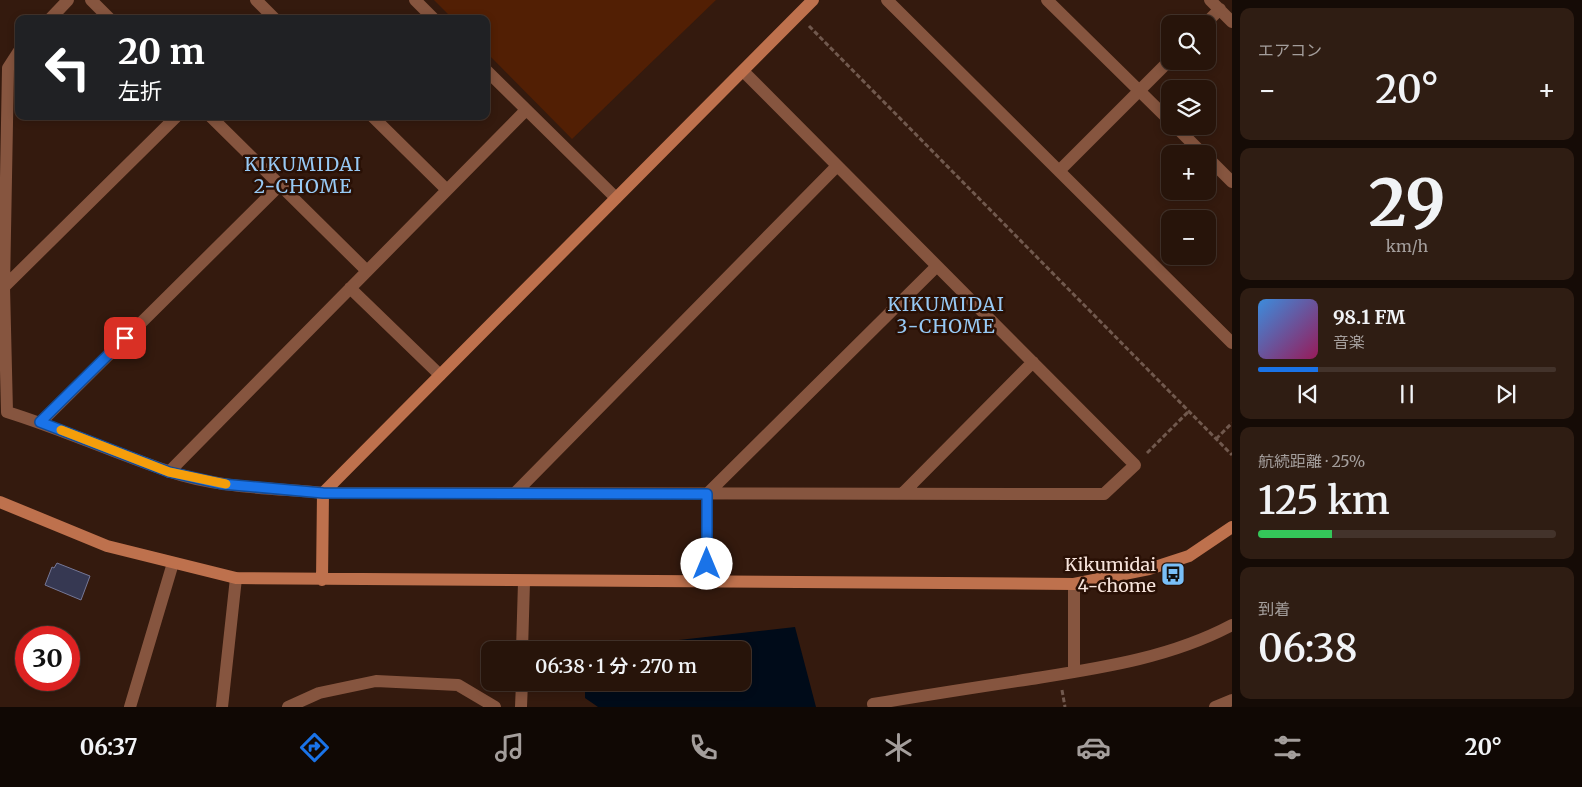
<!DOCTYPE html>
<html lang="ja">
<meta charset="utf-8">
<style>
:root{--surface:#27140a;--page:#2f1d13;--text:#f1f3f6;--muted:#a49e9c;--line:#43332b;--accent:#1a73e8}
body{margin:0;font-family:Merriweather,"Noto Sans JP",serif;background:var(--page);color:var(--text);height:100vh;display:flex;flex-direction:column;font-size:19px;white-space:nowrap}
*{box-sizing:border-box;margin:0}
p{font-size:16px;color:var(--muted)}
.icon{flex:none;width:28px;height:28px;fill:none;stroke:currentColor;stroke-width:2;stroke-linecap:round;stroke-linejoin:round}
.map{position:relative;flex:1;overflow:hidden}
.drawer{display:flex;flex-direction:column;gap:8px;padding:8px;background:#150b06;width:350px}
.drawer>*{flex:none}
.top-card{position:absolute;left:15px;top:15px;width:475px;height:105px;border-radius:10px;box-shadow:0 2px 8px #0003,0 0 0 1px var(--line);background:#202124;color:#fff;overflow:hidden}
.fabs{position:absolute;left:1161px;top:15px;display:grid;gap:10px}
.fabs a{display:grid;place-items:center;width:55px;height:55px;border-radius:10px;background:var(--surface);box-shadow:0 2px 8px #0003,0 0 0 1px var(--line);font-size:25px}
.speed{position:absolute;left:15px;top:626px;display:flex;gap:10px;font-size:25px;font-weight:700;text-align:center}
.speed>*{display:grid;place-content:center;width:65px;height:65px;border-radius:50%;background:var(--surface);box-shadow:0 2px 8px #0003,0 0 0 1px var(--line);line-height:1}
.speed .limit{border:8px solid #d22;background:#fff;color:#111}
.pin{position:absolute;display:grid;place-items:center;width:42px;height:42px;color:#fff;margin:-21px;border-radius:10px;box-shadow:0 2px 8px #0006}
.me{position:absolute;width:55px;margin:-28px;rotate:0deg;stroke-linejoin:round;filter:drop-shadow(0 0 4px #0008)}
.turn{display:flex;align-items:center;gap:18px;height:105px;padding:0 20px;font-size:22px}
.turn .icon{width:65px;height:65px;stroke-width:2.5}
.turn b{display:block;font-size:35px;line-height:42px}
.big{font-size:38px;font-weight:600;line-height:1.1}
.drawer .widget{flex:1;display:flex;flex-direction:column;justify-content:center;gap:8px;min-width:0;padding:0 18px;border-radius:10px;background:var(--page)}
.drawer .dial{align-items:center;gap:0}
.dial b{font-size:65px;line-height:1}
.song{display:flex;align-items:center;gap:15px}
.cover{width:60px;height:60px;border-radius:8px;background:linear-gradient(135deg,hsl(210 70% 55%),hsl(330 70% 35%))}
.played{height:5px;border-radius:2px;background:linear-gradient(90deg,var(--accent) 20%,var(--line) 20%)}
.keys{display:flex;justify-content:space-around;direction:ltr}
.heat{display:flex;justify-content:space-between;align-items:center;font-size:28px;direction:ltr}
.charge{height:8px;border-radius:4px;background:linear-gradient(90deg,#34c759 25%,var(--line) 0)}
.trip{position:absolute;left:481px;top:641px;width:270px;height:50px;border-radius:10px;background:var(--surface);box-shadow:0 2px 8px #0003,0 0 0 1px var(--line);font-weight:600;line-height:50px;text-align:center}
.tab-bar{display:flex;height:80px;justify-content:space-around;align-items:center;background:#100804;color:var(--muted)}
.tab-bar .icon{width:35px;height:35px}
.tab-bar .selected{color:var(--accent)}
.tab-bar b{font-size:22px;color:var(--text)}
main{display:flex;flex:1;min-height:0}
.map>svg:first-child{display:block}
.green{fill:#521f04}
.water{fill:#000b19}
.building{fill:#363852;stroke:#767897}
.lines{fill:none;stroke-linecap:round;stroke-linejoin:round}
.path{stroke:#71594e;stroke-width:3;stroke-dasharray:5 2.5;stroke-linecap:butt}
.street{stroke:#86553f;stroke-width:12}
.secondary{stroke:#be714d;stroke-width:12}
.route-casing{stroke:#114b97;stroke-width:12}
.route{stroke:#1a73e8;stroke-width:9}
.slow{stroke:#f59e0b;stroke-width:9}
.labels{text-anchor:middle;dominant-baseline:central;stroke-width:5;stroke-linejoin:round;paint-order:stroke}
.poi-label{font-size:18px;fill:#f6e3db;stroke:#291005;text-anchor:end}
.neighbourhood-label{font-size:19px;letter-spacing:1px;fill:#97c9f4;stroke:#291005}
</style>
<main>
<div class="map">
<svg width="1232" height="707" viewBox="0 0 1232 707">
<rect width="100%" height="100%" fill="#341a0e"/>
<path class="green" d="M434,0H716L572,139L486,52V19H453Z"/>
<path class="water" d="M795,627L816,707H598L585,698V683L742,682V650H589Z"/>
<path class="building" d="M57,563L90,576L81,600L45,585L52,567L54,568Z"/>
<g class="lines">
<path class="path" d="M809,26L1232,455
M1216,439L1232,423
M1147,453L1189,411
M1062,690L1065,707"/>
<path class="street" d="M91,0L110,19
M256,0L275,19
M415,0L434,19
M887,0L1232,343
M1047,0L1170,121
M1210,0L1232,22
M50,19L68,0
M1205,24L1220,9
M19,51L8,68L4,287L7,412C62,429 114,453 168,471C217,488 271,488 323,493L1104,494L1135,465L743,71
M486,70L616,198
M210,116L367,271
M372,116L447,190
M1175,126L1203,154
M1208,158L1232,182
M1059,171L1170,60
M0,287H4L177,116
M350,288L440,375
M41,422L280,185
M169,472L526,110
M515,493L837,166
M902,494L1033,362
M707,582V494L937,266
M1074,584V672
M522,650L524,582
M130,707L173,563
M222,707L236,578
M288,707L319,693L376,681L458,685L495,707
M521,707L522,682
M874,707L873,704C926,695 978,687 1031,679C1100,668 1170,658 1232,625
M1215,707L1232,700"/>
<path class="secondary" d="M0,502L107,546L236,578L1074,584L1149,569L1189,556L1232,527
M322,580L323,493L813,0"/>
</g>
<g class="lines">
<g class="route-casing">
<path id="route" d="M125,338L40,422L169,472L222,484L323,493L707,494V564"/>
</g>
<use href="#route" class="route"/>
<path class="slow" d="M61,430L169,472L226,484"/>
</g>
<defs>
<g id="bus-square" transform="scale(1.25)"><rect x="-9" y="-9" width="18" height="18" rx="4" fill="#79bff8" stroke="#291005"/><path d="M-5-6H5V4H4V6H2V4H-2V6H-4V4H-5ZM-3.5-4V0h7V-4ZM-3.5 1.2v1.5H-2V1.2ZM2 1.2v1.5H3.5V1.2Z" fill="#111"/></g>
</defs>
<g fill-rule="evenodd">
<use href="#bus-square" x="1173" y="574"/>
</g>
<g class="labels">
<g class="poi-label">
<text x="1156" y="564">Kikumidai<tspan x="1156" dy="21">4-chome</tspan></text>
</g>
<g class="neighbourhood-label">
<text x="303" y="164">KIKUMIDAI<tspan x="303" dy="22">2-CHOME</tspan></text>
<text x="946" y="304">KIKUMIDAI<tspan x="946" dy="22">3-CHOME</tspan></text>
</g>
</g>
</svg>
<div class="fabs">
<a><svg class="icon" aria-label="search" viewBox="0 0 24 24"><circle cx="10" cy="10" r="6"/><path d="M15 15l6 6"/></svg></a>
<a><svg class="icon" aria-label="layers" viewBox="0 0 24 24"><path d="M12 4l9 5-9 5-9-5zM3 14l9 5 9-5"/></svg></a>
<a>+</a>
<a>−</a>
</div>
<div class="speed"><div class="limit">30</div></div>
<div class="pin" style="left:125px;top:338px;background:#d93025"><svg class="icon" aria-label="arrive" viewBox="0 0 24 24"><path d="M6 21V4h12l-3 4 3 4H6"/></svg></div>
<svg class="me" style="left:707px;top:564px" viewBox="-20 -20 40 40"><circle r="19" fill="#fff"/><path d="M0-13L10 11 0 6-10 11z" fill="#1a73e8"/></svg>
<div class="trip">06:38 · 1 分 · 270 m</div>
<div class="top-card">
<div class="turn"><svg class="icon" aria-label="left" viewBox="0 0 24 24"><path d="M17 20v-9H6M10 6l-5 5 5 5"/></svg><div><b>20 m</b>左折</div></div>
</div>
</div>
<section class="drawer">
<div class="widget"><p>エアコン</p>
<div class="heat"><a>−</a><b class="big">20°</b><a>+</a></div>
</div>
<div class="widget dial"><b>29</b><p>km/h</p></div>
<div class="widget">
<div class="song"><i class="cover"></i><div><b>98.1 FM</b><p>音楽</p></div></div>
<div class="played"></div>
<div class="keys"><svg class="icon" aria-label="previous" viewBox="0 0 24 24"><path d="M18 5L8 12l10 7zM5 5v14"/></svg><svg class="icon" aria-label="pause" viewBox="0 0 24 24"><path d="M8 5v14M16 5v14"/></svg><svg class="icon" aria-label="next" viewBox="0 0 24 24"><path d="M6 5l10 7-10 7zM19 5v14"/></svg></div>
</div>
<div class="widget"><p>航続距離 · 25%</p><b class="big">125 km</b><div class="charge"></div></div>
<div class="widget"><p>到着</p><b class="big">06:38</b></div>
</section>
</main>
<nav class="tab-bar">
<b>06:37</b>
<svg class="icon selected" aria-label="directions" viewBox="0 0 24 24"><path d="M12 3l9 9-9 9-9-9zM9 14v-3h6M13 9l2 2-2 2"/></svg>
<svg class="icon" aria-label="music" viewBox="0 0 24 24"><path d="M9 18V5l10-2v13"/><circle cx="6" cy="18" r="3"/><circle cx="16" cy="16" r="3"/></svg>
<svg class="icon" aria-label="phone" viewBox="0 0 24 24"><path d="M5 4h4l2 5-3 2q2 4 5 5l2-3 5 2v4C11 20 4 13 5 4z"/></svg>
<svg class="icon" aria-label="climate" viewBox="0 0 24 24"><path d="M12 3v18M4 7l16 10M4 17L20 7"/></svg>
<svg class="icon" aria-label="car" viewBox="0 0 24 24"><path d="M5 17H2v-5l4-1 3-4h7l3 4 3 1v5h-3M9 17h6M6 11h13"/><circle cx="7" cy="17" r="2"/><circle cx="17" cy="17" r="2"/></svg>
<svg class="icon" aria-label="filters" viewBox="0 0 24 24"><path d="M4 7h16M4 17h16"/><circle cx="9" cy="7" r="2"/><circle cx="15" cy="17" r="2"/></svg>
<b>20°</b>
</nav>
